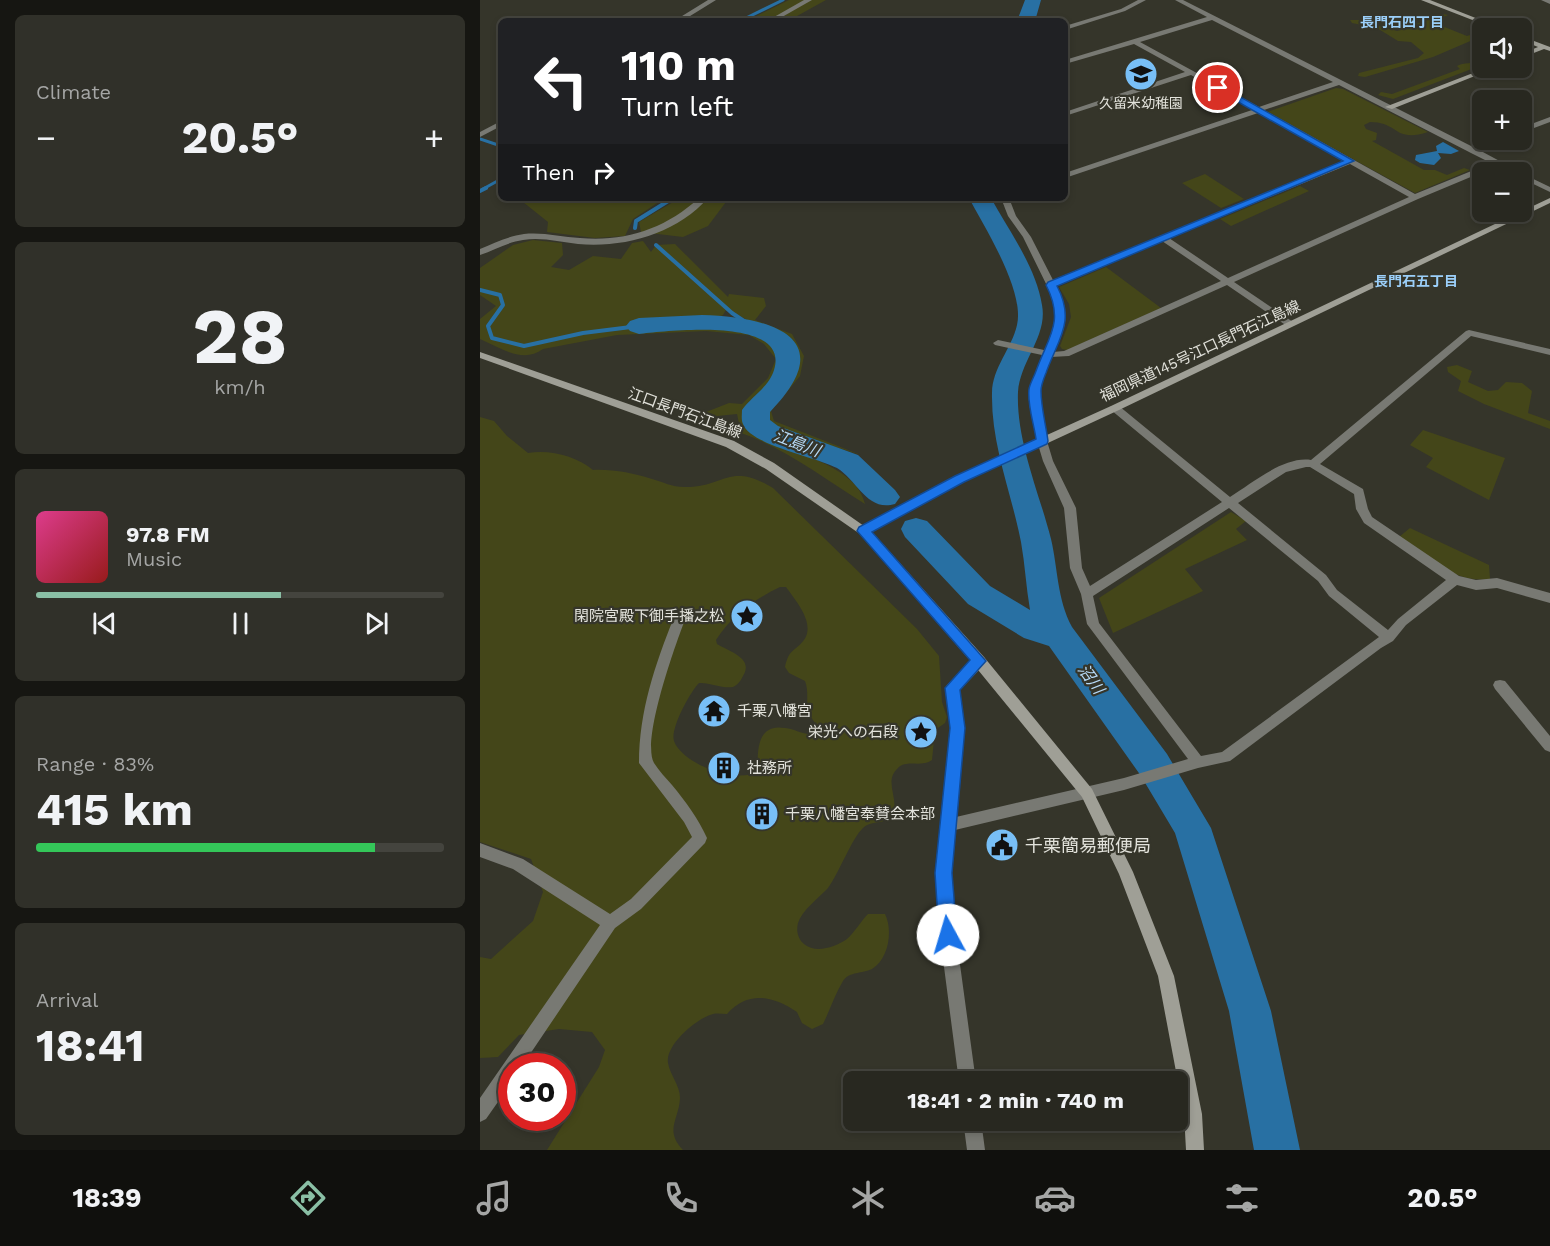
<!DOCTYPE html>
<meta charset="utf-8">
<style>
:root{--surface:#282820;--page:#303029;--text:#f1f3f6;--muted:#a5a6a5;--line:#44443e;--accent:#8abfa5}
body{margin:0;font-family:"Work Sans","Noto Sans JP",sans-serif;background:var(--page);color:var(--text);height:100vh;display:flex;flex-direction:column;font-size:22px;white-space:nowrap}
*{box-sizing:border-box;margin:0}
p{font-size:20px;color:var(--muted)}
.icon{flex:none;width:33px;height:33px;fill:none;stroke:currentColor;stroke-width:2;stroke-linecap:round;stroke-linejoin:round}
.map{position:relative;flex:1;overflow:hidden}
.drawer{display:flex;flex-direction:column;gap:15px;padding:15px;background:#161612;width:480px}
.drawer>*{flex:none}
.banner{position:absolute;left:18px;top:18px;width:570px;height:183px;border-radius:9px;box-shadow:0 3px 9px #0003,0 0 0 2px var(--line);background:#202124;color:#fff;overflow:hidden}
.buttons{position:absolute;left:992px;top:18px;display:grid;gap:12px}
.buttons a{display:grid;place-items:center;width:60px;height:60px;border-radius:9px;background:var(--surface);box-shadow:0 3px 9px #0003,0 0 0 2px var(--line);font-size:30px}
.speed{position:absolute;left:18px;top:1053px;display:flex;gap:12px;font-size:30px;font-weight:700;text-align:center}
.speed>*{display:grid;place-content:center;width:78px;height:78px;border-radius:50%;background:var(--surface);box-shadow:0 3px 9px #0003,0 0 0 2px var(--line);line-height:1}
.speed .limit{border:9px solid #d22;background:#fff;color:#111}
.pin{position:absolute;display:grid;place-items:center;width:51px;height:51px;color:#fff;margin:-26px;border:3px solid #fff;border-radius:50%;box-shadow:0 2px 6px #0007}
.me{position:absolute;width:66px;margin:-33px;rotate:354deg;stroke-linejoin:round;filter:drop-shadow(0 0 4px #0008)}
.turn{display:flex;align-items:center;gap:21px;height:126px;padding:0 24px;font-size:27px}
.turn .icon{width:78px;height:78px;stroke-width:2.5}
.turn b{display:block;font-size:42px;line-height:51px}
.then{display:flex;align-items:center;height:57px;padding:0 24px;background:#0003;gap:12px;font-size:22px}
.big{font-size:45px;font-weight:700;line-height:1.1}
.drawer .widget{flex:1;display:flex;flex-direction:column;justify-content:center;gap:9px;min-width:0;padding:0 21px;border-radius:9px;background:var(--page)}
.drawer .dial{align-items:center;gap:0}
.dial b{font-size:78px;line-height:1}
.song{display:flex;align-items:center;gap:18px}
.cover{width:72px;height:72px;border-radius:9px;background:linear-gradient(135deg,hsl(330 70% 55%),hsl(0 70% 35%))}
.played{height:6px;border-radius:3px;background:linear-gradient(90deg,var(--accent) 60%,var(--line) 60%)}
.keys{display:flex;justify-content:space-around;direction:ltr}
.heat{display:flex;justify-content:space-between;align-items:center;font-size:33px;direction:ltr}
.charge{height:9px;border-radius:4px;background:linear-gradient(90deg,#34c759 83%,var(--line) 0)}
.trip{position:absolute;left:363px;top:1071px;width:345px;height:60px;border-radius:9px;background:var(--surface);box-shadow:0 3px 9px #0003,0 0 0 2px var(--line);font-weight:700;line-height:60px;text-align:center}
.dock{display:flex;height:96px;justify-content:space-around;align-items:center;background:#10100d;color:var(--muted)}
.dock .icon{width:42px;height:42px}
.dock .current{color:var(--accent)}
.dock b{font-size:27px;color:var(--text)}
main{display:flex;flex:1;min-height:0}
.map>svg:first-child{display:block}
.green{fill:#444619;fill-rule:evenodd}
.water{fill:#2870a3}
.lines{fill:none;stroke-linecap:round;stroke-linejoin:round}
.stream-far1{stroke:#2870a3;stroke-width:3}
.stream{stroke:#2870a3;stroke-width:4}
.river{fill:#2870a3;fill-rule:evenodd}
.street{fill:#787973;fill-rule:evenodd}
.secondary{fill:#9f9f96;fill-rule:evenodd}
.route{fill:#1a73e8;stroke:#114b97;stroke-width:1.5}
.labels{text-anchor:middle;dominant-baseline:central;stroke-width:4.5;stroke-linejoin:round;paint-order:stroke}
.far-neighbourhood-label{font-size:14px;font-weight:bold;fill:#9bcff9;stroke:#35352a}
.far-poi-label{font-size:14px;fill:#e2e2db;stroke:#35352a}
.street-label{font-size:15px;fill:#e2e2db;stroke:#35352a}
.poi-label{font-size:15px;fill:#e2e2db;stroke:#35352a;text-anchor:start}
.water-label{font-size:16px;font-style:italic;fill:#b7daf7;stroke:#35352a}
.near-poi-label{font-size:18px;fill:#e2e2db;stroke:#35352a;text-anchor:start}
</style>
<main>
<section class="drawer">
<div class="widget"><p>Climate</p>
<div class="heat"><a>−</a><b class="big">20.5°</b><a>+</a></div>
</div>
<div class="widget dial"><b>28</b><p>km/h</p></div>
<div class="widget">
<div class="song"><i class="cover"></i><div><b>97.8 FM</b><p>Music</p></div></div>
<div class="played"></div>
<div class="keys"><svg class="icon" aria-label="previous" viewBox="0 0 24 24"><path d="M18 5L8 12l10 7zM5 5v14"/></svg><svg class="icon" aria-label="pause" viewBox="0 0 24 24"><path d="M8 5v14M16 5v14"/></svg><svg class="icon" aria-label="next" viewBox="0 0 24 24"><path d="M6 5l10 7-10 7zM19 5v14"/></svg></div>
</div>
<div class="widget"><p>Range · 83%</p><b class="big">415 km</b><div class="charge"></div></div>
<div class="widget"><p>Arrival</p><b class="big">18:41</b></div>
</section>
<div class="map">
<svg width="1070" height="1150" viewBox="0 0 1070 1150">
<rect width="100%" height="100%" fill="#35352a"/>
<path class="green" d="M309,0H346L308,21H266Z
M963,14L968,15L952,22L987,36L1002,31V36L953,57L885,77L878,76L879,73L938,58L944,53L931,42L918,41L897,28L872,23L870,20H879L917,31Z
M1002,61V65L913,99L898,95L901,92L912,94L980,69L977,66C984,62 992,64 1002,61Z
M856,88L863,89L948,132C914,143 919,122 890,122L884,125L886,129L897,133L896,140L892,141L944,170H955L967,175L984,168L990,170L935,193L787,112Z
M725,174L764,199L741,208L702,183Z
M820,186L829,191L751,226L740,219Z
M38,198H185L153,219L145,236L115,238L67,232L68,222Z
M200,198H249L228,226L203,237L161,232L159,222Z
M53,240L82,243L83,255L71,267L89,270L113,256L141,259L152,243L163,241L171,252L176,245L195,244L248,297L249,294L284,298L286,306L275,320L312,334L324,356L320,376L291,411L294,421L381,455L291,427L283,417C286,382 330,390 305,338L270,322L247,308L243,315L224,325C261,331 279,326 303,359L292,384L268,406C268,410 267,416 268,420C278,451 375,456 385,504C345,479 305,448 261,433L257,414L237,416L227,420L221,414L249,403L262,404L288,378L296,359L284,344L269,335L226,331L137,335L63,349C43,364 21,348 0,339V319L16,306L0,295V268L33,245Z
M626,267L681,308L587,350L582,349L580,346L591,317L589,304L579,287Z
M977,365L992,371L988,382L1008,391L1018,390L1026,382L1042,383L1052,391L1048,413L1070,421V429L1004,404L978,391L981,381L968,372L967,367Z
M0,417L14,421L27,436L48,453C69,449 97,456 113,470C132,469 153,473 172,479C183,482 192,487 204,487C245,488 248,461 293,488L437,629L459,656L462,702L467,717L465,723L455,730L452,760C441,768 427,759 418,768C402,782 422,802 411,816C404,825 391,820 383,828C372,838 359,873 348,888C339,898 322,910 318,923C316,931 318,939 324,944C336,954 355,947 367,939C374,933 381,921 388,914H405C413,930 409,959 392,969C382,974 370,971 363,981C355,994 350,1010 343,1024L332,1029L322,1023L317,1012C293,996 268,990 247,1014C242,1014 237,1013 233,1014C217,1018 185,1045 188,1063C190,1075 200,1085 200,1098C199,1120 184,1130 203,1150H67L119,1067L125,1050L112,1032L79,1029L39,1035L18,1057L0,1058V957L11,959L53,921L63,892L51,859L0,842ZM300,587H306C315,600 336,623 324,640C315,652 309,648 305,667L309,673L325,681C329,691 326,701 328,711C331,721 341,724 333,734C323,735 315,729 305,728C277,723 277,751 278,771C258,785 202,764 194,741C190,729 210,692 219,683C229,682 243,689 253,687C258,685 261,680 263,676C274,658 250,652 237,644L236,640C251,616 275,599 300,587Z
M943,430L1025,458L1009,500L946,467L953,458L930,445Z
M751,512L766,521L756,529L767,540L705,569L723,591L633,633L619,598Z
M930,528L1009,565L1010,579C975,584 946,556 919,537Z"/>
<path class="water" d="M963,142L979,151L971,154L958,153L961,158L954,165L940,163L935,160L936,155L957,151L956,146Z"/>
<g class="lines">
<path class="stream-far1" d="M260,21L303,0
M0,139L21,146
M3,189L21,179"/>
<path class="stream" d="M0,191L6,188
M155,228L156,221L193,198
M176,245L252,313L270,325
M0,290L20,295L23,305L8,326L12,338L44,346L103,333L159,326"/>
<path class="river" d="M545,0H561L555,21H537Z
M489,198H511C529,231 556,267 562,305C568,336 540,361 538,392C536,440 559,492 571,539C578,569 577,599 592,627L687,754L731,828L791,1011L820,1150H774L749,1011L695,833L661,776L569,646L544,638L488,604L425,537L421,529L425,521L436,518L447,521L510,586L550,610C546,587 545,564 541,542C531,491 511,445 512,393C512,368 532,348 537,325C545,291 505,228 489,198Z
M222,315C292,317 362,338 290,412V420L298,426L378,455L415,490L420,497L415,504C387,512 378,481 357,468C337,457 270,445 263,424C261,420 262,414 262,410C272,396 289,387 294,370C311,316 186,331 159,334L150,331L146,326L150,321L159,318Z"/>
<path class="street" d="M228,0H236L202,21H194Z
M324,0H332L295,21H287Z
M658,0H666L645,11L585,30V26L641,9Z
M695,0H703L995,148L1015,140H1025L1024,142L1001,151L1040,172H1031L1017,166L938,199L754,282L813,322V326H807L747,285L589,356L571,357L560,389L567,441L573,461L596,508L602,568L610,586L742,502L631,410L630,408L631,406H639L750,497C772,483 804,456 831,460L986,331L989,330L1070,349V355L991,336L840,464L883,489L888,509L892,517L979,576L996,580L1017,578L1070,593V603L1017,588L996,590L977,585L926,625L913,641L901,648L750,761L718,768L644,790L475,830L470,873L473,913L496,1082H479L457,913L456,873L471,728L465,689L467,685L494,657H504L505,661L504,665L479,691L485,728L476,817L644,778L708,759L607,624L601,594L590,568L584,508L563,461L557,441L550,389L562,355L515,345L513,343L518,340L564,350L574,333L577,313L573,298L543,237L528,216L521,198H529L536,216L551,237L573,280L864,161L778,113L585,178V173L772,110L711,75L585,116V112L705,72L654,44L585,64V60L727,17ZM732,20L853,82L779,107L660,42ZM859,85L991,153L1011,163L935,194L784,110ZM870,164L929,197L748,278L689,238ZM682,241L741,281L584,351L573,352C588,325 590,313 576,285ZM826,467H830L874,494L876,509L884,523L966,580L918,619L908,630L857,590L846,575L758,503L806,472ZM749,508L838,581L849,596L899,637L742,752L721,756L619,623L613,596Z
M1061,0H1070V4Z
M1070,117V122L1041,133V128Z
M21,121V126L0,137V132Z
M1041,173L1070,187V192L1041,178Z
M219,198H228C196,234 145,248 98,244C80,242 62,237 43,240C28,242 15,250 0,255V249C14,243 29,236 44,234C63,232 81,237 100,238C145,242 185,229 219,198Z
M200,612L204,614L206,617C196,643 161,740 174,763C179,771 186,778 192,785C206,802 218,818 227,838L225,843L161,909L135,928L42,1066H32V1082L6,1119L0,1122V1098L120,925L33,869L0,857V843L43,859L130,914L151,899L212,837L204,822L159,763C159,711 175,665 194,617L196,614Z
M1020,680L1025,681L1070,736V752L1065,750L1015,689L1013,685L1015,681Z
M483,1120H501L505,1150H487Z"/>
<path class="secondary" d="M941,0H950L1021,28H1013Z
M1041,36L1070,47V51L1064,49L1041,58V54L1058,47L1041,40Z
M1006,68H1015L912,109L905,107Z
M1070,198V203L639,410L484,482L392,532L504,657L612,789L653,872L694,976L722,1114L724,1150H706L704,1114L678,976L639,874L602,797L494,665L380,534L286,469L246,447L0,358V352L254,441L294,463L384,526L476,476L631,406Z"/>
</g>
<path class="route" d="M735,86H741L874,161L577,286C596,322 578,339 566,373C564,378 561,385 561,391C561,407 566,425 568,441L567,444L484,482L392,532L506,661L480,690L485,728L472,873L477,935L474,941L468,944L461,941L459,935L455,873L470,728L465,688L490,660L377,531L379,527L475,476L556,439C554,424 547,404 549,389C550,383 554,377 556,371C568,337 585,322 566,285L568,282L863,161L735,89Z"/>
<defs>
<g id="school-disc" transform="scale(1.725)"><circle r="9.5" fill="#78bff7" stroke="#35352a"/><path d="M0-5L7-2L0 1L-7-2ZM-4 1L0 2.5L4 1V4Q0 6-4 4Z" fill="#111"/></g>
<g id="sight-disc" transform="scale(1.725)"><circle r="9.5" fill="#78bff7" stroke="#35352a"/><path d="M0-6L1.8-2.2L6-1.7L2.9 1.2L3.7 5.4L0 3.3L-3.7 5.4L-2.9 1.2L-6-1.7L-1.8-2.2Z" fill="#111"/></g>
<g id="temple-disc" transform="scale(1.725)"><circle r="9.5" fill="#78bff7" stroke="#35352a"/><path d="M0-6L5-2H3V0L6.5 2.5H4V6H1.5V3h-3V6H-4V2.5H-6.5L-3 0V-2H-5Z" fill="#111"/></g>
<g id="building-disc" transform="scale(1.725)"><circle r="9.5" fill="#78bff7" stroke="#35352a"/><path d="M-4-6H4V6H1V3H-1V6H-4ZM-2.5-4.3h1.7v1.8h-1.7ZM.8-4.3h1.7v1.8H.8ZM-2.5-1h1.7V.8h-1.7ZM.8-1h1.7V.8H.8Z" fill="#111"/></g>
<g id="civic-disc" transform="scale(1.725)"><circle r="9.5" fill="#78bff7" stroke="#35352a"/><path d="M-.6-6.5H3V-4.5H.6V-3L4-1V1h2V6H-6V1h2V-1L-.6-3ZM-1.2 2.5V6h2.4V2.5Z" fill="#111"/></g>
</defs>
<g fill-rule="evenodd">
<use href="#school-disc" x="661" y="74"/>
<use href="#sight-disc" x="267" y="616"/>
<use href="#temple-disc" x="234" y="711"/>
<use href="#sight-disc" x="441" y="732"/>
<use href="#building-disc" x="244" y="768"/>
<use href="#building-disc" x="282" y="814"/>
<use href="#civic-disc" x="522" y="845"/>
</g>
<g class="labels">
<g class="far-neighbourhood-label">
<text x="922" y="22">長門石四丁目</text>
<text x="936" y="281">長門石五丁目</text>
</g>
<g class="far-poi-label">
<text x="661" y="103">久留米幼稚園</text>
</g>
<g class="street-label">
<text transform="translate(720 351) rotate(-25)">福岡県道145号江口長門石江島線</text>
<text transform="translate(205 413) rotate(20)">江口長門石江島線</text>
</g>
<g class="poi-label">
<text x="244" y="616" text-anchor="end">閑院宮殿下御手播之松</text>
<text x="257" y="711">千栗八幡宮</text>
<text x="418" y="732" text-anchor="end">栄光への石段</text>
<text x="267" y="768">社務所</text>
<text x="305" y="814">千栗八幡宮奉賛会本部</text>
</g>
<g class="water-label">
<text transform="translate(317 443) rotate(21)">江島川</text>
<text transform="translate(611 679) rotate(54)">沼川</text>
</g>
<g class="near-poi-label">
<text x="545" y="845">千栗簡易郵便局</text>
</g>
</g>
</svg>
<div class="buttons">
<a><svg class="icon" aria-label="sound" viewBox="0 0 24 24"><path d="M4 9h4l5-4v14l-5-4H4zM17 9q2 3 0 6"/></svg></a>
<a>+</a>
<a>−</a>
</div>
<div class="speed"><div class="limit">30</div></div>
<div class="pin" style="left:738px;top:88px;background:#d93025"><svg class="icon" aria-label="arrive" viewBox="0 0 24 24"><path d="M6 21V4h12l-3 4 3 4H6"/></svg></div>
<svg class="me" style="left:468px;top:935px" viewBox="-20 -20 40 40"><circle r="19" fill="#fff"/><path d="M0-13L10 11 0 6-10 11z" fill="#1a73e8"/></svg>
<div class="trip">18:41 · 2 min · 740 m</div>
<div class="banner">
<div class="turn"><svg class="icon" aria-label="left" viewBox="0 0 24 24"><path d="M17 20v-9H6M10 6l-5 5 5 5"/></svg><div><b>110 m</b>Turn left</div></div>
<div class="then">Then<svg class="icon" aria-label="right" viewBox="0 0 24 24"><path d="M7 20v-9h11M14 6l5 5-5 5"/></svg></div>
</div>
</div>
</main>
<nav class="dock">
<b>18:39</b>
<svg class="icon current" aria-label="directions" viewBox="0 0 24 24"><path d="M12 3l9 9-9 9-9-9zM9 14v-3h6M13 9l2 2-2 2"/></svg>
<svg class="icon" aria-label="music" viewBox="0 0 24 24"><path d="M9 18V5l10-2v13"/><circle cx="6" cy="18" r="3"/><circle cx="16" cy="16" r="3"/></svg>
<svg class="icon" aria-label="phone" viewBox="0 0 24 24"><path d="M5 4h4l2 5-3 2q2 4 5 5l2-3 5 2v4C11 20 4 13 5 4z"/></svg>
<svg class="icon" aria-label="climate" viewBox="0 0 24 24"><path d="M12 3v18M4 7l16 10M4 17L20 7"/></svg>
<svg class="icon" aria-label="car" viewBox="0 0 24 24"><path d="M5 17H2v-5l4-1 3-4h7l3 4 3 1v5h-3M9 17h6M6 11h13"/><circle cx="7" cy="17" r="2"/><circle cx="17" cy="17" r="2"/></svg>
<svg class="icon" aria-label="filters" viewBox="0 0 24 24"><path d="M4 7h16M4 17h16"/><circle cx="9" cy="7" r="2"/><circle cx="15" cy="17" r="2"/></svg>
<b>20.5°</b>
</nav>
